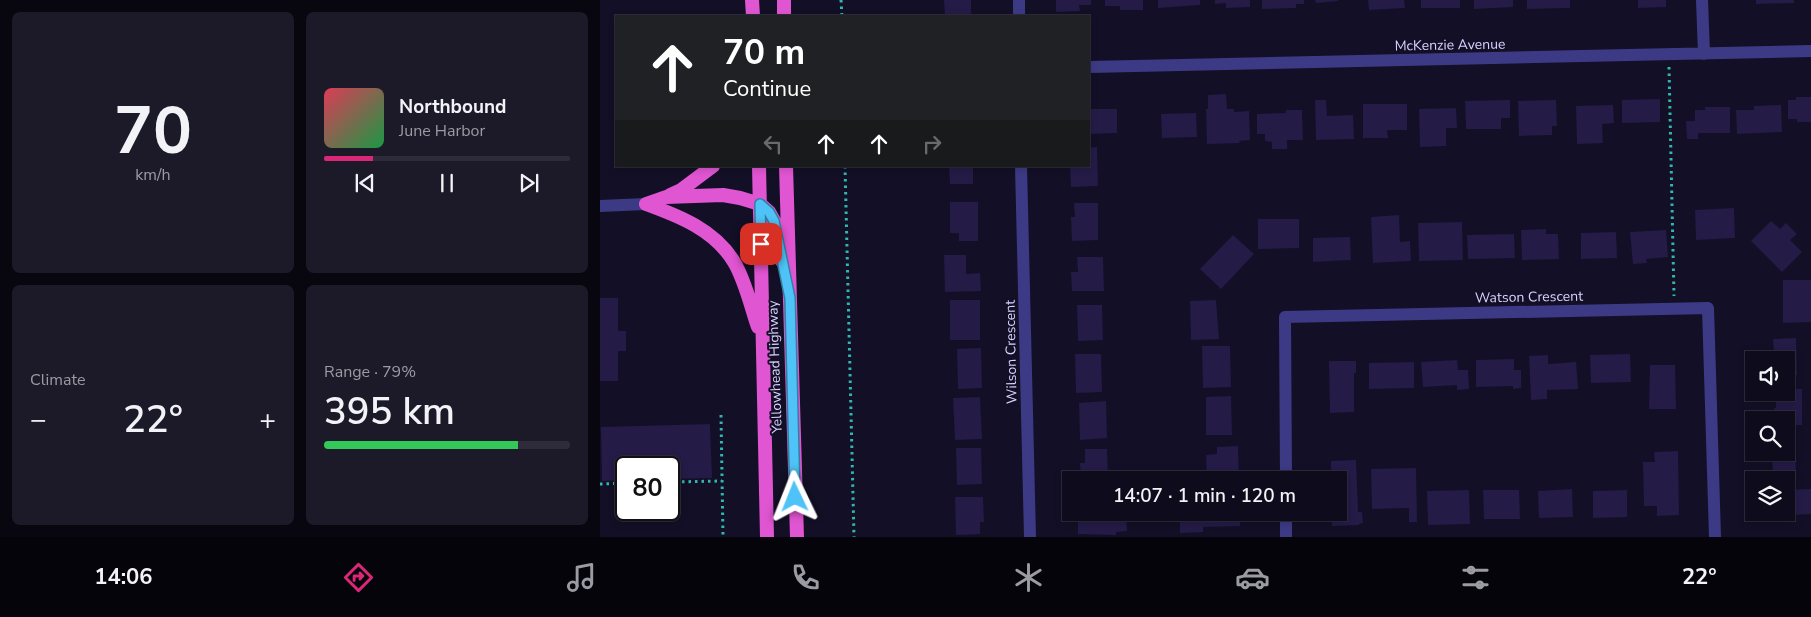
<!DOCTYPE html>
<meta charset="utf-8">
<style>
:root{--surface:#0e0b1c;--page:#1c1929;--text:#f1f3f6;--muted:#9b9ba3;--line:#2e2b3b;--accent:#db2777}
body{margin:0;font-family:"Nunito Sans",sans-serif;background:var(--page);color:var(--text);height:100vh;display:flex;flex-direction:column;font-size:19px;white-space:nowrap}
*{box-sizing:border-box;margin:0}
p{font-size:16px;color:var(--muted)}
.icon{flex:none;width:28px;height:28px;fill:none;stroke:currentColor;stroke-width:2;stroke-linecap:round;stroke-linejoin:round}
.map{position:relative;flex:1;overflow:hidden}
.sheet{display:flex;flex-direction:column;gap:12px;padding:12px;background:#08060f;width:600px}
.sheet>*{flex:none}
.banner{position:absolute;left:15px;top:15px;width:475px;height:152px;border-radius:0px;box-shadow:0 2px 8px #0003,0 0 0 1px var(--line);background:#202124;color:#fff;overflow:hidden}
.fabs{position:absolute;left:1145px;top:351px;display:grid;gap:10px}
.fabs a{display:grid;place-items:center;width:50px;height:50px;border-radius:0px;background:var(--surface);box-shadow:0 2px 8px #0003,0 0 0 1px var(--line);font-size:25px}
.speed{position:absolute;left:15px;top:456px;display:flex;gap:10px;font-size:25px;font-weight:700;text-align:center}
.speed>*{display:grid;place-content:center;width:65px;height:65px;border-radius:50%;background:var(--surface);box-shadow:0 2px 8px #0003,0 0 0 1px var(--line);line-height:1}
.speed .limit{border:2px solid #111;border-radius:8px;background:#fff;color:#111}
.pin{position:absolute;display:grid;place-items:center;width:42px;height:42px;color:#fff;margin:-21px;border-radius:10px;box-shadow:0 2px 8px #0006}
.me{position:absolute;width:55px;margin:-28px;rotate:358deg;stroke-linejoin:round;filter:drop-shadow(0 0 4px #0008)}
.turn{display:flex;align-items:center;gap:18px;height:105px;padding:0 25px;font-size:22px}
.turn .icon{width:65px;height:65px;stroke-width:2.5}
.turn b{display:block;font-size:35px;line-height:42px}
.lanes{display:flex;align-items:center;height:48px;padding:0 25px;background:#0003;justify-content:center;gap:25px;direction:ltr}
.lanes .off{opacity:.35}
.big{font-size:38px;font-weight:600;line-height:1.1}
.sheet .widget{flex:1;display:flex;flex-direction:column;justify-content:center;gap:8px;min-width:0;padding:0 18px;border-radius:8px;background:var(--page)}
.sheet .dial{align-items:center;gap:0}
.dial b{font-size:65px;line-height:1}
.song{display:flex;align-items:center;gap:15px}
.cover{width:60px;height:60px;border-radius:8px;background:linear-gradient(135deg,hsl(350 70% 55%),hsl(140 70% 35%))}
.played{height:5px;border-radius:2px;background:linear-gradient(90deg,var(--accent) 20%,var(--line) 20%)}
.keys{display:flex;justify-content:space-around;direction:ltr}
.heat{display:flex;justify-content:space-between;align-items:center;font-size:28px;direction:ltr}
.charge{height:8px;border-radius:4px;background:linear-gradient(90deg,#34c759 79%,var(--line) 0)}
.sheet .tiles{flex:1;display:grid;gap:12px;grid-template-columns:repeat(2,1fr)}
.trip{position:absolute;left:462px;top:471px;width:285px;height:50px;border-radius:0px;background:var(--surface);box-shadow:0 2px 8px #0003,0 0 0 1px var(--line);font-weight:600;line-height:50px;text-align:center}
.tabs{display:flex;height:80px;justify-content:space-around;align-items:center;background:#06040b;color:var(--muted)}
.tabs .icon{width:35px;height:35px}
.tabs .on{color:var(--accent)}
.tabs b{font-size:22px;color:var(--text)}
main{display:flex;flex:1;min-height:0}
.map>svg:first-child{display:block}
.building{fill:#241b47}
.lines{fill:none;stroke-linecap:round;stroke-linejoin:round}
.path{stroke:#2fb8b0;stroke-width:3;stroke-dasharray:2.5 4;stroke-linecap:butt}
.minor{stroke:#3d3a85;stroke-width:12}
.trunk{stroke:#e055d1;stroke-width:14}
.route-casing{stroke:#337fa1;stroke-width:12}
.route{stroke:#4fc3f7;stroke-width:9}
.labels{text-anchor:middle;dominant-baseline:central;stroke-width:4;stroke-linejoin:round;paint-order:stroke}
.street-label{font-size:14px;fill:#d9d4ff;stroke:#130f26}
</style>
<main>
<section class="sheet">
<div class="tiles">
<div class="widget dial"><b>70</b><p>km/h</p></div>
<div class="widget">
<div class="song"><i class="cover"></i><div><b>Northbound</b><p>June Harbor</p></div></div>
<div class="played"></div>
<div class="keys"><svg class="icon" aria-label="previous" viewBox="0 0 24 24"><path d="M18 5L8 12l10 7zM5 5v14"/></svg><svg class="icon" aria-label="pause" viewBox="0 0 24 24"><path d="M8 5v14M16 5v14"/></svg><svg class="icon" aria-label="next" viewBox="0 0 24 24"><path d="M6 5l10 7-10 7zM19 5v14"/></svg></div>
</div>
<div class="widget"><p>Climate</p>
<div class="heat"><a>−</a><b class="big">22°</b><a>+</a></div>
</div>
<div class="widget"><p>Range · 79%</p><b class="big">395 km</b><div class="charge"></div></div>
</div>
</section>
<div class="map">
<svg width="1211" height="537" viewBox="0 0 1211 537">
<rect width="100%" height="100%" fill="#130f26"/>
<path class="building" d="M344,0H371V16H345Z
M456,0H491V5H479L480,11L456,12Z
M505,0H543V10H520V6H505Z
M558,0H600V5L558,8Z
M615,0H650V7L626,8V3L615,4Z
M662,0H704V4H696V8L662,9Z
M715,0H738V1L716,3Z
M768,0H804L805,8L769,10Z
M821,0H860V8H821Z
M874,0H913V7L874,9Z
M927,0H970V8L927,9Z
M1038,0H1066V7L1038,8Z
M1156,0H1194V3L1156,4Z
M626,94L627,109H634V112L649,111L650,140L639,141L640,143L607,144L606,109H608V95Z
M1196,97H1211V122H1197V119H1188V100H1196Z
M1060,99V122L1022,123V100Z
M715,100H726L727,116L753,115L754,139L716,140Z
M910,100V118H901V129H866L865,101Z
M956,100L957,126H952V135L919,136L918,101Z
M763,104H807V130H787L788,138H763Z
M1013,105L1014,123L1002,124L1003,143L977,144L976,106Z
M1181,105L1182,132L1137,134L1136,110H1154V106Z
M1105,107H1130V133H1098V139H1087L1086,121H1095V110H1105Z
M856,108L857,128H846V146L820,147L819,109Z
M489,109H517V133L489,134Z
M686,110H702L703,140H687V149H672V142L665,141V134H657V114L686,113Z
M596,113L597,137L562,138L561,114Z
M497,147L498,186L471,187L470,166H489V148Z
M349,166H373V184H350Z
M350,202H378V241H359V233H350Z
M474,203H498V240L472,241L471,217H475Z
M1134,208L1135,238L1096,240L1095,210Z
M799,215L800,242L810,241L811,261L773,263L771,217Z
M658,219H699V248L658,249Z
M1171,221L1180,229L1186,223L1197,234L1190,240L1202,252L1182,272L1151,241Z
M862,222L863,260L819,261L818,223Z
M946,229V234H958L959,259L922,260L921,230Z
M1066,230L1068,257L1046,259L1047,263L1033,264L1030,232Z
M1016,232L1017,258L981,259V233Z
M914,234L915,258L868,259L867,235Z
M633,235L654,254L621,289L600,269Z
M750,237L751,260L713,262V238Z
M344,255H366V274L380,273L381,291L345,292Z
M477,257H503L504,291H472L471,272H478Z
M1183,280H1211V322L1183,323Z
M0,298H18V331H26V351H18V381H0Z
M350,300H380V340H350Z
M616,300L619,339L591,340L590,301Z
M477,305H502L503,340L478,341Z
M1196,338L1197,375L1186,376V360H1168V353H1174L1173,339Z
M602,346H630L631,387L603,388Z
M381,348L382,388L358,389L357,349Z
M475,354H501L502,392L476,393Z
M1030,354L1031,382L991,383L990,355Z
M948,355V364L976,362L978,389L947,390V399L931,400L929,356Z
M914,359V370H921V388L913,389V386L876,387V360Z
M857,360L858,370H868L869,389L857,390V385L823,387L821,362Z
M729,361H756V373H754V412L730,413Z
M814,362V388L769,389V363Z
M1050,365H1075L1076,409H1049Z
M1186,389H1202V425H1186V420H1160V414H1174V408H1176V392H1186Z
M631,396L632,435H606V397Z
M380,397L382,439L355,440L353,398Z
M506,401L507,438L480,440L479,403Z
M110,424L112,478L69,479V468H26V480L2,481L1,427Z
M1186,433H1194L1196,473H1173L1172,457H1170V452H1186Z
M638,446L639,480H607L606,455L617,454V447Z
M356,448H381L382,484L357,485Z
M485,449H507L508,480H481L480,463H485Z
M1078,451L1079,515L1057,516V506H1044L1043,462H1055L1054,452Z
M756,460L758,512H762L763,523L759,524V525L732,526V512H739V480H731V461Z
M816,468L817,522H809V508L772,509L771,469Z
M972,489L973,517L939,518L938,491Z
M1211,489V514L1166,516V512H1186V490Z
M869,490L870,524L828,525L827,491Z
M883,490H919L920,519H884Z
M1027,490V517L993,518V491Z
M355,497H383L384,522H380V534L356,535Z
M478,512H516V517L526,516L527,531L516,532V535L478,534Z
M580,512H640V526L603,527V532L580,533Z"/>
<g class="lines">
<path class="path" d="M241,0L242,16
M1069,67L1074,296
M245,166L254,537
M121,415L123,537
M69,482L122,481
M0,484L26,483"/>
<path class="minor" d="M419,0V16
M1102,0L1104,54
M489,67L1211,51
M421,166L430,537
M0,206L46,204
M686,480L685,317L1108,308L1115,537
M686,512V537"/>
<path class="trunk" d="M152,0L153,16
M184,0V16
M159,166L167,537
M186,166L197,537
M70,195L81,190L113,166
M46,204L66,197L123,195L140,198L160,204L169,212L174,221L182,261
M46,204C79,216 115,230 134,262C145,280 151,307 158,327"/>
</g>
<g class="lines">
<g class="route-casing">
<path id="route" d="M161,244L160,204L169,212L174,221L190,298L195,497"/>
</g>
<use href="#route" class="route"/>
</g>
<g class="labels">
<g class="street-label">
<text transform="translate(850 45) rotate(-1)">McKenzie Avenue</text>
<text transform="translate(929 297) rotate(-1)">Watson Crescent</text>
<text transform="translate(411 352) rotate(-91)">Wilson Crescent</text>
<text transform="translate(175 367) rotate(-92)">Yellowhead Highway</text>
</g>
</g>
</svg>
<div class="fabs">
<a><svg class="icon" aria-label="sound" viewBox="0 0 24 24"><path d="M4 9h4l5-4v14l-5-4H4zM17 9q2 3 0 6"/></svg></a>
<a><svg class="icon" aria-label="search" viewBox="0 0 24 24"><circle cx="10" cy="10" r="6"/><path d="M15 15l6 6"/></svg></a>
<a><svg class="icon" aria-label="layers" viewBox="0 0 24 24"><path d="M12 4l9 5-9 5-9-5zM3 14l9 5 9-5"/></svg></a>
</div>
<div class="speed"><div class="limit">80</div></div>
<div class="pin" style="left:161px;top:244px;background:#d93025"><svg class="icon" aria-label="arrive" viewBox="0 0 24 24"><path d="M6 21V4h12l-3 4 3 4H6"/></svg></div>
<svg class="me" style="left:195px;top:497px" viewBox="-20 -20 40 40"><path d="M0-17L14 15 0 8-14 15z" fill="#4fc3f7" stroke="#fff" stroke-width="4"/></svg>
<div class="trip">14:07 · 1 min · 120 m</div>
<div class="banner">
<div class="turn"><svg class="icon" aria-label="ahead" viewBox="0 0 24 24"><path d="M12 20V5M6 11l6-6 6 6"/></svg><div><b>70 m</b>Continue</div></div>
<div class="lanes"><svg class="icon off" aria-label="left" viewBox="0 0 24 24"><path d="M17 20v-9H6M10 6l-5 5 5 5"/></svg><svg class="icon" aria-label="ahead" viewBox="0 0 24 24"><path d="M12 20V5M6 11l6-6 6 6"/></svg><svg class="icon" aria-label="ahead" viewBox="0 0 24 24"><path d="M12 20V5M6 11l6-6 6 6"/></svg><svg class="icon off" aria-label="right" viewBox="0 0 24 24"><path d="M7 20v-9h11M14 6l5 5-5 5"/></svg></div>
</div>
</div>
</main>
<nav class="tabs">
<b>14:06</b>
<svg class="icon on" aria-label="directions" viewBox="0 0 24 24"><path d="M12 3l9 9-9 9-9-9zM9 14v-3h6M13 9l2 2-2 2"/></svg>
<svg class="icon" aria-label="music" viewBox="0 0 24 24"><path d="M9 18V5l10-2v13"/><circle cx="6" cy="18" r="3"/><circle cx="16" cy="16" r="3"/></svg>
<svg class="icon" aria-label="phone" viewBox="0 0 24 24"><path d="M5 4h4l2 5-3 2q2 4 5 5l2-3 5 2v4C11 20 4 13 5 4z"/></svg>
<svg class="icon" aria-label="climate" viewBox="0 0 24 24"><path d="M12 3v18M4 7l16 10M4 17L20 7"/></svg>
<svg class="icon" aria-label="car" viewBox="0 0 24 24"><path d="M5 17H2v-5l4-1 3-4h7l3 4 3 1v5h-3M9 17h6M6 11h13"/><circle cx="7" cy="17" r="2"/><circle cx="17" cy="17" r="2"/></svg>
<svg class="icon" aria-label="filters" viewBox="0 0 24 24"><path d="M4 7h16M4 17h16"/><circle cx="9" cy="7" r="2"/><circle cx="15" cy="17" r="2"/></svg>
<b>22°</b>
</nav>
